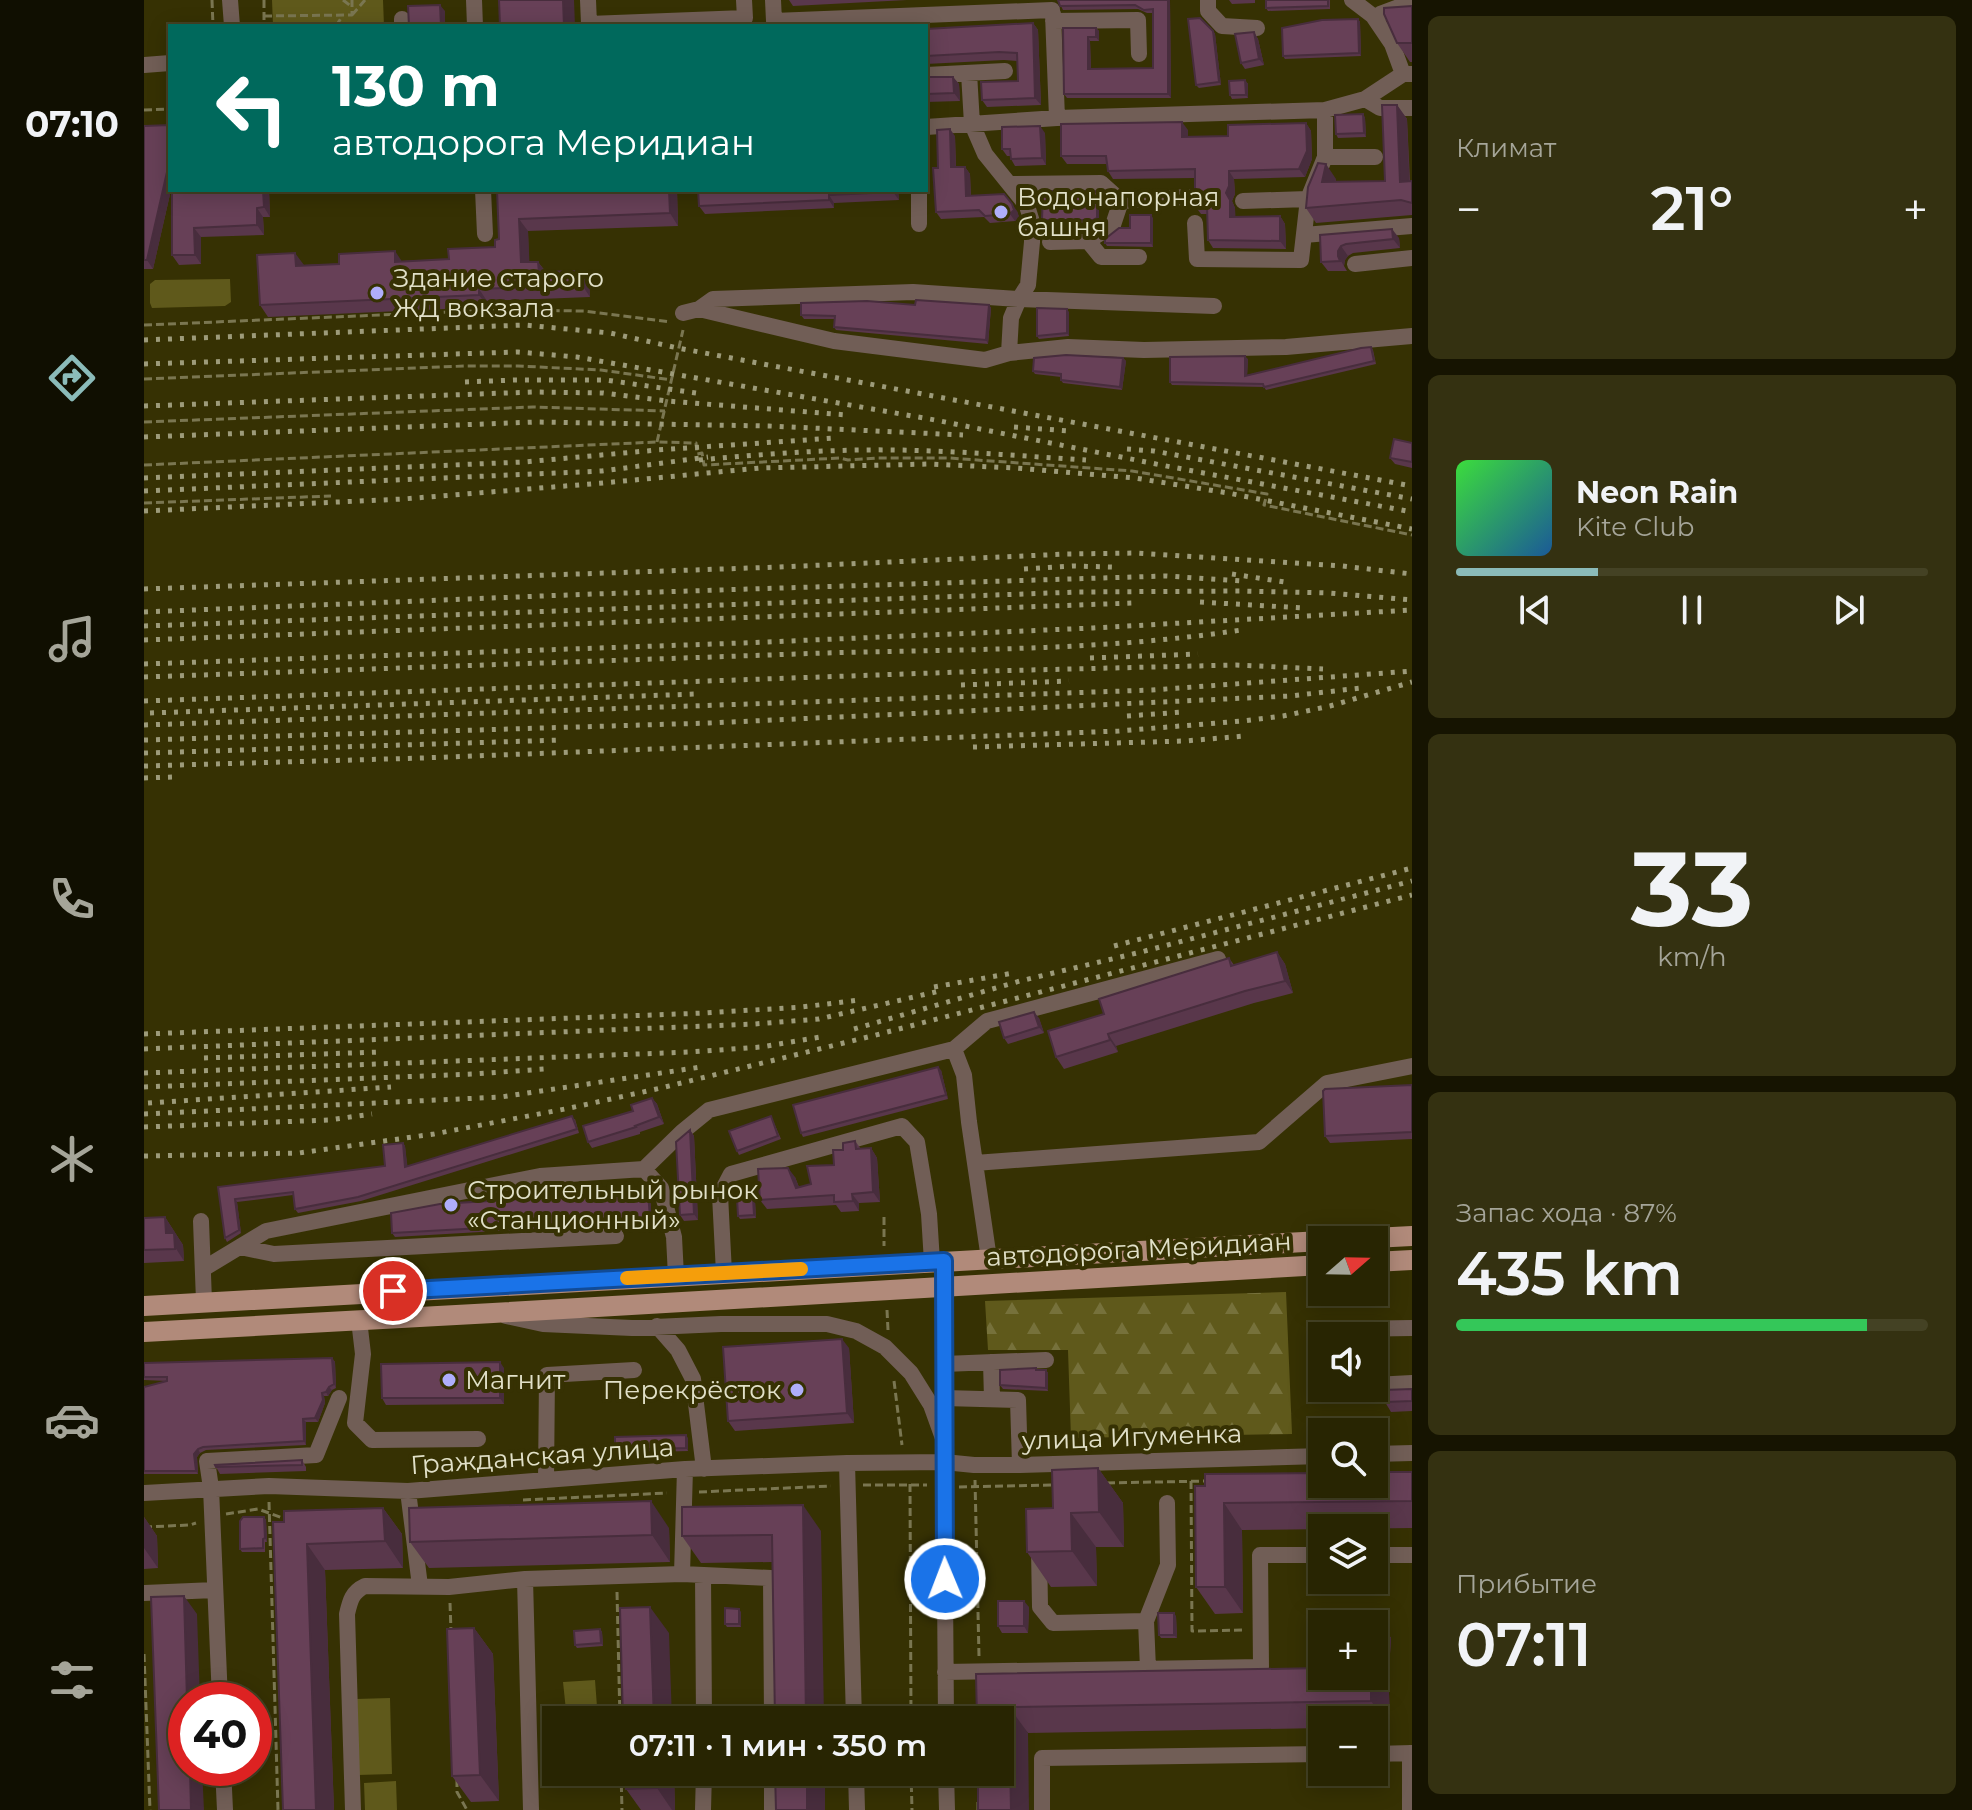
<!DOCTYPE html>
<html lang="ru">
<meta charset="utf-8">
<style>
:root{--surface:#282502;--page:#343111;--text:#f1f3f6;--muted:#a5a599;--line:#444224;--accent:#8bbbb9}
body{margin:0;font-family:Montserrat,sans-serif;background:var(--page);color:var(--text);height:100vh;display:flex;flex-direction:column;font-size:30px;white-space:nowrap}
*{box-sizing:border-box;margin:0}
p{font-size:26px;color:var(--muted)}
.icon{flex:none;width:44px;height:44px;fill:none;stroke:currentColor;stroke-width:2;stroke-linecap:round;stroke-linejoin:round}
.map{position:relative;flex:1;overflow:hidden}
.details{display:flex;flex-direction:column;gap:16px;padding:16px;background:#161401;width:560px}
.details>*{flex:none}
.hud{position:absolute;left:24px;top:24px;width:760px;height:168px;border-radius:0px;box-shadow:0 4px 20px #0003,0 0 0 2px var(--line);background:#00695c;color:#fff;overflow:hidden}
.needle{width:52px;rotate:70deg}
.fabs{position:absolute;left:1164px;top:1226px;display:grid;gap:16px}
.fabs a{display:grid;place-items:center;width:80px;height:80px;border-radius:0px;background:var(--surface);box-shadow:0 4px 20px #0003,0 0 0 2px var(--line);font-size:40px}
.speed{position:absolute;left:24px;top:1682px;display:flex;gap:16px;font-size:40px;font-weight:700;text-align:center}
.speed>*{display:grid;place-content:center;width:104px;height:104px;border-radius:50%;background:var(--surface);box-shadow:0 4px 20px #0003,0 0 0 2px var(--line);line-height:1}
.speed .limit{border:12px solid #d22;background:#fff;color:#111}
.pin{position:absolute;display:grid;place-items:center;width:68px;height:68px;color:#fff;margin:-34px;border:4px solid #fff;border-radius:50%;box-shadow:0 2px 8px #0007}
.me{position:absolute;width:88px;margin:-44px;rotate:359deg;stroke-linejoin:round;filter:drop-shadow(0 0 6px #0008)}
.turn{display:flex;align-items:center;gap:28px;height:168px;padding:0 32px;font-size:36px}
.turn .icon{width:104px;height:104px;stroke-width:2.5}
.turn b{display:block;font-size:56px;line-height:68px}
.big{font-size:60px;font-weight:600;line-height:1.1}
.details .widget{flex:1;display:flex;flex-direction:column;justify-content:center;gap:12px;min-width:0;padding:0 28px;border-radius:12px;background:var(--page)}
.details .dial{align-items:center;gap:0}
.dial b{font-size:104px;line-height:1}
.song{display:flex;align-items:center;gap:24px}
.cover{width:96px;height:96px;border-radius:12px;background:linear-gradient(135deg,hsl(120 70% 55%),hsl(210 70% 35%))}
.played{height:8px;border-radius:4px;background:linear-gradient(90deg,var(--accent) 30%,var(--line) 30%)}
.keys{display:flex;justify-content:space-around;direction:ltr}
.heat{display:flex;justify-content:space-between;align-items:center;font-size:44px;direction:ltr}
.charge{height:12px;border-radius:6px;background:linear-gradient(90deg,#34c759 87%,var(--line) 0)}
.trip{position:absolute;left:398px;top:1706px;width:472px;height:80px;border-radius:0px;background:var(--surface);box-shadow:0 4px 20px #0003,0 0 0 2px var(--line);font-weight:600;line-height:80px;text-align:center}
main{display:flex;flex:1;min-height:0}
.menu{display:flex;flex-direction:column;width:144px;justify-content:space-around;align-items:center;background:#100f01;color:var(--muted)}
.menu .icon{width:56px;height:56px}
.menu .selected{color:var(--accent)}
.menu b{font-size:36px;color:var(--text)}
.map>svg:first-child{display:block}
.green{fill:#5f591b}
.forest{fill:url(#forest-firs)}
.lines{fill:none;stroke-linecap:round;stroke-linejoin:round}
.path{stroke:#7a7651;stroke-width:3;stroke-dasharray:8 4;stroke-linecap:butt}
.minor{stroke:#715e56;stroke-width:16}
.major{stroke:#b18a7a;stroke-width:20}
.rail{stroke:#9d9b7a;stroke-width:5;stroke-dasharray:4 8;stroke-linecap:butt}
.wall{fill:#59374b}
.shaded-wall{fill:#482d3d}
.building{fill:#674057;stroke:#482d3d;stroke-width:2}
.route-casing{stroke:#114b97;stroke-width:20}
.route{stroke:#1a73e8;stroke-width:14}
.slow{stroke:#f59e0b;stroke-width:14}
.poi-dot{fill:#afaefa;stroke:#363103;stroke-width:3}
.labels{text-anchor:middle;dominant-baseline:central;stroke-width:8;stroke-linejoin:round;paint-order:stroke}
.poi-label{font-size:26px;fill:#e1e0c8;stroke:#363103;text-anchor:start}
.street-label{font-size:26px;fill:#e1e0c8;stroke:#363103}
</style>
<main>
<nav class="menu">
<b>07:10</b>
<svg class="icon selected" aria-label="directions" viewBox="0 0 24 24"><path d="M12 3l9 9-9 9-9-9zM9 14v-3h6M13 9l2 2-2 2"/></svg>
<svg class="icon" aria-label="music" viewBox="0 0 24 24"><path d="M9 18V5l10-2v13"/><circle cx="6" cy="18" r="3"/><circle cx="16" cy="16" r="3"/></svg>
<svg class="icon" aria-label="phone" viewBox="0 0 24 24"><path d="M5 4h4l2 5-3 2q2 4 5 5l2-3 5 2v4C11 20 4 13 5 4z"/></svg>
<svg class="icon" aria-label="climate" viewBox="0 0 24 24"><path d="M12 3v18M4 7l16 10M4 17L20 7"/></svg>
<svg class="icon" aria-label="car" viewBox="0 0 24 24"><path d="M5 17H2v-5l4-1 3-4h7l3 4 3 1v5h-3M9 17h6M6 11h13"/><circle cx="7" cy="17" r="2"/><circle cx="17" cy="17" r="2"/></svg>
<svg class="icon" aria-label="filters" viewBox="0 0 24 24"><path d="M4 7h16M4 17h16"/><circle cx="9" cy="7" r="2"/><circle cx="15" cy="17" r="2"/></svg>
</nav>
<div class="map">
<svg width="1268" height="1810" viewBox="0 0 1268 1810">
<defs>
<pattern id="forest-firs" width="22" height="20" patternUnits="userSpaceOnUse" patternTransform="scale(2)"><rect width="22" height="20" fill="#5f591b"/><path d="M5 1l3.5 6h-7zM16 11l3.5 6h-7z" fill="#76713b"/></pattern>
</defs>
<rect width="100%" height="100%" fill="#363103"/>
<path class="green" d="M128,0H239L240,26H129Z
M86,279L87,302L81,306L8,308L6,303V284L11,280Z
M451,1680L454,1720H423L419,1682Z
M246,1698L248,1774L214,1775L212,1699Z
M252,1781L253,1810H221L220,1783Z"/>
<path class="forest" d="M1142,1292L1148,1434L927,1438L924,1350H844L841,1301Z"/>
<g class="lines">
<path class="path" d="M68,0L69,26
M120,0V26
M199,0L208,7
M208,15L221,0
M120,16L208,15V0
M192,26L199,15
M0,110L26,109
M0,325L355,310L440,311L527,322
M0,379L321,366H374L457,370L528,380
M0,422L389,407L521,411
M513,442L539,330
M0,465L513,442L552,443L553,454L558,453L560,465L696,458L704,460L734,458H805L988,471L1123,494L1120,505L1268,535
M0,503L187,496
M740,1217V1246
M743,1310L744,1330
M750,1381L758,1445
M831,1480L835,1656
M1047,1481L1048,1631L1102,1630
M963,1483L1063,1481
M766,1484L767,1720
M719,1485H783
M815,1487L911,1485
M555,1492L687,1486
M379,1500L523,1493
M125,1502L134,1810
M82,1514L114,1509L144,1520
M0,1527L46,1525L52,1523
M473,1592L476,1720
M306,1603L307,1631
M0,1654L6,1810
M477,1772L478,1810
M767,1772L768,1810
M313,1779V1792L323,1810
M834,1810V1798"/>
<path class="minor" d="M86,0L88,26
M330,0L331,26
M444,0L445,24L601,18L600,0
M629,0L630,21L908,10
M1064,0V11L1078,26L1113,28
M1208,0L1229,16L1248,44L1259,74
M909,14L913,118
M1236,14L1268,2
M258,19V26
M909,21L994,20L995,54
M0,65L26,63
M825,73L828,124L841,154L883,206L888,222V242L884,285L875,299L867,318L865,353L924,347L1000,350L1142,347L1268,336
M782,75L861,71
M1221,99L1236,108H1268
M782,127L913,118L1181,110L1221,99L1259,74H1268
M1181,157H1231
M866,184L957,183L977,201L1043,197
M339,190L341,234
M1099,201L1164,199
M1051,223L1053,259L1157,260L1164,199L1181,157V110
M775,224V190
M1160,235L1268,226
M944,241L957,257H995
M906,242L944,241L969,225L977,201
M1211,264L1268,258
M555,309L569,299L769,292L875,299L1070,306
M539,313L555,309L690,341L841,360L865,353
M810,1049L843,1021L1074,959
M831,1163L1115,1142L1183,1083L1268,1066
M500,1169L538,1132L565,1110L810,1049L820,1075L825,1122L845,1259
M57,1221L60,1301
M96,1247L130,1254L472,1236
M800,1261V1426
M59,1269L122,1231L396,1176L500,1169L517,1188L530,1237L532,1276
M580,1273L576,1195L587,1174L758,1126L773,1142L785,1214L788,1262
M362,1316L399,1324L488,1328L577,1324H683L712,1331L741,1347L767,1373L787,1405L800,1441
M215,1320L219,1354L211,1423L228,1440L334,1439
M513,1326L534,1350L549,1379L560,1469
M1201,1336V1329L1268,1328
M847,1362L848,1399
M800,1364L902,1360
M1230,1385L1268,1383
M800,1398L874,1400L876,1465
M800,1454L802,1720
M1230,1454L1268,1453
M703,1463L710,1720
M402,1480L403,1375L490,1370
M264,1491L276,1586
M0,1493L125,1486L264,1491L541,1469L703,1463L800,1462L830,1465H876L1178,1456
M895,1549L896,1607L909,1623L1002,1621
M1230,1555H1268
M538,1574L541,1469
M559,1575L560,1720
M381,1579L387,1810
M0,1593L71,1590
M1004,1669L1002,1621L1024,1565L1023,1503
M801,1672L1117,1667L1116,1555H1178
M76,1700L67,1488L63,1461L172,1455L195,1398
M1266,1753V1810
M1230,1754L1268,1753
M79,1768L81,1810
M628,1772V1810
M712,1772L713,1810
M802,1772L803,1810
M209,1810L203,1614C206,1601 208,1592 221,1586L305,1587L381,1579L538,1574L627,1578L628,1720
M559,1810L560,1772
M898,1810V1758L1178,1754"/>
<path class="major" d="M1191,1240L1268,1236
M1230,1262L1268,1260
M0,1306L1178,1241
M0,1332L349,1313L1178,1265"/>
<path class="rail" d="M0,340L380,325L466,333L534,348L1268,486
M0,364L374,352L433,357L791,420L1017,465L1268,512
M321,382L372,380H462L552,393
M0,406L390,392L459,393L523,401L703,415
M870,427L926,431
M0,437L392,422L625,426L819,435
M983,449L1010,451L1268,499
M555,460C620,454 686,449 752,450C815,451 879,456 942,460
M0,478L380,462L513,450L691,438
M0,491L458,471L564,457
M0,511L259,499L459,483L616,468L786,464L871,468L991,478L1084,493L1268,529
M880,569L929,566L968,567
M1088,574L1147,583
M0,589L635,567L923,554L993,553L1198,566L1268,574
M1056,602L1160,608
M0,612L448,594L1022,576L1099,581
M0,626L934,592L1097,591L1185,593L1268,600
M0,640L988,603
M946,658L1054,654
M0,664L598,643L949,628L1268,610
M0,677C227,669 454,661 681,653C820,649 959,651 1097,630
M817,685L925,681
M0,701L845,671L1092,665L1179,669
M6,713L553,694
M983,716L1039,712
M0,725L1008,690L1268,671
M0,740L565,723L1146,696L1217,688
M829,747L1041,741L1101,736
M0,753L419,740
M0,766L278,758L975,731L1098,721L1139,716L1186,706L1268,682
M0,778L30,777
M970,946L1268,868
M790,987L869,973
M710,1029L876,981L997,952L1268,881
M0,1034L561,1013L658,1007L715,1000
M0,1049L610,1024L675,1019L800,990
M60,1058L236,1052
M0,1073L546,1052L617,1047L682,1036
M0,1087L330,1074L400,1069
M4,1103L247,1087
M0,1114L357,1097L557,1067
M0,1127L185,1120L228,1114
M0,1156L155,1153L290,1134L426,1108L517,1088L728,1036L1268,895"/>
</g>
<path class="wall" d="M645,0H763L649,6Z
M914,0H1026L1027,98H923L920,94L919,28H952L955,31V41H946L947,69L1009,68V13H1003L994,9L919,10Z
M1085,0H1111V3L1088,4Z
M1186,0V9L1124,11L1122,8Z
M1268,6V62H1266L1253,43Z
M1214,19L1216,22L1217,56L1141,59L1139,56Z
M889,23L894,30L897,105L843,107L838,100L874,81L873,61L860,60L782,64V29Z
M1069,31L1071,34L1077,85L1055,88L1052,85Z
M1110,32L1114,39L1120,65L1101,69L1097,63Z
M782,77H809L815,84L816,101L782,102Z
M1101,80L1104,84V98L1088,99L1086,95Z
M1253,105L1263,119L1266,181H1268V215L1172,223L1162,208L1192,179V182L1241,181Z
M1219,114L1221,118L1222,137L1194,138L1192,134Z
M1162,123L1167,131L1168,159L1161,177L1090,179L1091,194L1088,201L1091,208V217L1136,216L1141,224L1142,249L1069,248L1064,240L1063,214H1057L1051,206V178L969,179L964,171L963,164H923L917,156L1044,130V137L1084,136Z
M26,125V190H27L9,269H0V126Z
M901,133L902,165L871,166L867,159V156H863L858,149Z
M811,136L812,167H821L826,174L827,196L873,211L875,217L871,221L846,223L840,217L797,219L792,212L794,168Z
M28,190H125L126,217H119L120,235L57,237V264L35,265L28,255Z
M353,190H533L534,226L384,231L385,262H394L402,272L445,283L446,297L343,301L344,307L124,317L116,305L160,265L305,259L351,247L355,239Z
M754,190L755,200L690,203V208L561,214L555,206Z
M955,196V221L951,223H901L898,220Z
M1009,218V247L963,246L961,243L986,228Z
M1176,235L1255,238L1256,248L1209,253L1204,256L1201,260L1200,266L1203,271H1184L1177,262Z
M771,305H845L847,308L844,344L692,330L690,327V319H660L657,315Z
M925,312V336L895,339L893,336Z
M1227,347L1229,350L1232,364L1122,390L1120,387L1028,385L1026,382L1104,359L1103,375Z
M979,358L982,361L978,390L919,383L917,380V377L891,374L889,371Z
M1268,443V468L1251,464L1246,458Z
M1133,952L1141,964L1149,993L1110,1003L972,1046L974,1052L920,1069L912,1057L960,1014L1085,958L1090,965Z
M895,1018L900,1033L864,1044L860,1038Z
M797,1070L804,1099L659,1137L657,1133Z
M1268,1085V1139L1186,1143L1181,1136Z
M508,1098L513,1104L520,1124L496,1132V1134L448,1148L444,1142Z
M627,1116L637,1139L595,1155L593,1151Z
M431,1119L435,1133L217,1201L154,1213L151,1209L149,1195L93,1202L97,1233L83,1242L81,1238L74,1187L241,1166L259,1143L261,1146L263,1166Z
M546,1130L550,1136L554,1220L540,1221L536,1215Z
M711,1141L717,1149L727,1148L733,1158L736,1202L715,1203V1211L697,1212L692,1205L623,1209L616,1200L651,1177L655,1187L667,1184L690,1165L699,1150Z
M504,1191L506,1194L508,1222L251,1237L248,1233Z
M611,1201L612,1218L596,1219L594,1216Z
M21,1217L39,1245L40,1261L0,1263V1218Z
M705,1348L710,1423L591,1431L584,1421Z
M188,1358L191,1362L192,1388L188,1390L184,1396H180L181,1403L174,1422H162V1445L62,1450L56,1453L53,1457L54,1474H0V1387L23,1381L0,1380V1363Z
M360,1368V1404L242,1405L238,1398Z
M902,1370L904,1373V1391L859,1389L856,1385Z
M1268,1389V1411L1247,1412L1241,1402Z
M544,1438V1451L473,1453L471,1450Z
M158,1460L162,1467V1471L76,1474L72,1467Z
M954,1468L979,1503L980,1547H952L953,1586L907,1587L883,1552L909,1508Z
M1268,1472V1528L1098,1530L1099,1613L1071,1614L1052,1587L1051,1486Z
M239,1508L258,1534L259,1568L181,1570L190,1810H139L140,1522Z
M0,1517L13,1536L14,1568L0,1569Z
M120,1517L122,1520L123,1542H121V1552H98L96,1549Z
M525,1528L526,1562L285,1568L266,1542Z
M677,1531L628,1562L557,1563L538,1536Z
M885,1607L884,1633H858L854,1626Z
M597,1612V1627H583L581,1624Z
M1032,1616L1033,1638H1017L1015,1635Z
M330,1628L349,1654L355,1801L327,1802L308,1776Z
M456,1629L458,1632L459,1646L433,1648L431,1645Z
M1230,1635H1245L1247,1638L1246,1654L1230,1653Z
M1230,1672L1245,1693L1246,1727H1230V1720H1178V1728L884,1733L832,1674L1230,1676Z
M481,1772H530L531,1810H497L482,1789Z"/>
<path class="shaded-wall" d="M419,0H430L431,26H420Z
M1024,0H1026L1027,98L1024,94Z
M296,5L301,11V26H297Z
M1214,19L1216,22L1217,56L1215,53Z
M889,23L894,30L897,105L891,98Z
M952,28L955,31V41L952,37Z
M1069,31L1071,34L1077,85L1075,82Z
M1110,32L1114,39L1120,65L1115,59Z
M944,37L946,41L947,72L944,69Z
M809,77L815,84L816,101L810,93Z
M1101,80L1104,84V98L1102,95Z
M1253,105L1263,119L1266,196L1256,182Z
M1219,114L1221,118L1222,137L1220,133Z
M1038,122L1044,130V145L1038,137Z
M1162,123L1167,131L1168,159L1161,177L1155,169Z
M896,126L901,133L902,165L898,158Z
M806,129L811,136L812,174L807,167Z
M1182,164L1192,179L1189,197L1178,182Z
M821,167L826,174L827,204L822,196Z
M1085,171L1090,179L1091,194L1088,201L1091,208L1092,225L1086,217L1082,193Z
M23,172L26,176V190H27L9,269L3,260Z
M119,190H125L126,217L120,207Z
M525,190H533L534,226L526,213Z
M749,190H754L755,200L749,192Z
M953,193L955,196V221L953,218Z
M685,195L690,203V208L685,200Z
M868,204L873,211L875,217L871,221L866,214Z
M113,208L119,217L120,235L113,225Z
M1007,215L1009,218V247L1007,243Z
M1136,216L1141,224L1142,249L1136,241Z
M375,219L384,231L386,274L377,262Z
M50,228L57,237V264L51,255Z
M1248,229L1255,238L1256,248L1249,239Z
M1197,246L1204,256L1201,260L1200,266L1203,271L1194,256V251Z
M251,251L259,263L251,262Z
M151,253L160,265L152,266Z
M394,262L403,274L395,272Z
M437,271L445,283L446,297L438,285Z
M335,289L343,301L344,307L335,295Z
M845,305L847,308L844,344L842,340Z
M923,309L925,312V336L923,333Z
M1101,356L1104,359L1103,379L1101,376Z
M979,358L982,361L978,390L976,387Z
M1133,952L1141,964L1149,993L1141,981Z
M890,1012L895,1018L900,1033L895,1027Z
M964,1034L972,1046L974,1052L966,1040Z
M794,1067L797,1070L804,1099L802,1095Z
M508,1098L513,1104L520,1124L515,1117Z
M546,1130L550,1136L554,1220L550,1214Z
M259,1143L261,1146L264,1170L261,1167Z
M727,1148L733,1158L736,1202L729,1192Z
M644,1168L651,1177L659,1198L652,1188Z
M504,1191L506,1194L508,1222L506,1219Z
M708,1194L715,1203V1211L709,1201Z
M609,1198L611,1201L612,1218L610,1215Z
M91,1199L93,1202L97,1233L95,1230Z
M21,1217L39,1245L40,1261L22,1233Z
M698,1339L705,1348L710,1423L703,1413Z
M188,1358L191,1362L192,1388L190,1384Z
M356,1362L360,1368V1404L356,1398Z
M902,1370L904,1373V1391L902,1388Z
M185,1387L188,1390L184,1396L182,1392Z
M178,1393L180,1396L181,1403L174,1422L171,1418Z
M159,1419L162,1422V1445L160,1441Z
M542,1435L544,1438V1451L542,1448Z
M54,1449L56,1453L53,1457L54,1474L52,1471L50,1454Z
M954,1468L979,1503L980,1547L955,1512Z
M507,1501L525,1528L526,1562L508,1535Z
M1080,1503L1098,1530L1099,1613L1081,1587Z
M659,1505L677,1531L680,1720H662Z
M239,1508L258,1534L259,1568L241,1541Z
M927,1513L952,1547L953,1586L928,1551Z
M0,1517L13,1536L14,1568L0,1548Z
M120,1517L122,1520L123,1542L121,1538Z
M163,1544L181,1570L190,1810H172Z
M40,1596L53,1614L56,1700H43Z
M880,1601L885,1607L884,1633L880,1626Z
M506,1607L525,1633L528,1720H510Z
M595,1609L597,1612V1627L595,1624Z
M1030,1613L1032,1616L1033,1638L1030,1635Z
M330,1628L349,1654L355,1801L336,1775Z
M456,1629L458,1632L459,1646L457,1643Z
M1245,1635L1247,1638L1246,1654L1244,1651Z
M1230,1672L1245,1693L1246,1727L1227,1701V1676H1230Z
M865,1707L884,1733L885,1810H867Z
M46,1768H58L60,1810H47Z
M512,1772H530L531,1810H528L513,1788Z
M663,1772H681V1810H663Z"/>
<path class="building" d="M355,0H419L420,26H356Z
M914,0H1024V94H920L919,28H952V37H944V69L1009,68V9L1000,10L991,5L916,6Z
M1122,0H1184V6L1122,8Z
M296,5L297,26H265L264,6Z
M1268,6V43H1253L1240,14V8Z
M1056,18L1069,31L1075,82L1052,85L1044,19Z
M1214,19L1215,53L1139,56L1138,28L1178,20Z
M889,23L891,98L838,100L837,82L874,81L873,53L855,52L782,56V29Z
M1110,32L1115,59L1097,63L1091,34Z
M782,77H809L810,93L782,94Z
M1101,80L1102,95H1086L1085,81Z
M1238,105H1253L1256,182L1268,181V203L1257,200L1162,208L1164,187L1174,163L1182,164L1178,182L1241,181Z
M1219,114L1220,133L1192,134L1191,115Z
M1038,122V137L1084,136V125L1162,123L1163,151L1155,169L1085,171V186L1082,193L1086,200V217L1136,216V241L1064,240L1063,206H1051V169L964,171L962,156H917V124Z
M26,125V172H23L3,260H0V126Z
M896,126L898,158L867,159L866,149H858V127Z
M806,129L807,167H821L822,196L860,194L868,204L870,210L866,214L841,216L835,210L792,212L789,168H794L793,130Z
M28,190H119L120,207L113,208V225L50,228L51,255H28Z
M353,190H525L526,213L375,219L377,262H394L395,272L437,271L438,285L335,289V295L116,305L113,255L151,253L152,266L195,264V254L251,251V262L305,259L304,249L351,247V240L355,239Z
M554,190H749V192L685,195V200L555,206Z
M899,191H951L953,193V218L949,220H898Z
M986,215H1007V243H961V239L975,228H986Z
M1248,229L1249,239L1202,244L1197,246L1194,251V256L1196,261L1177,262L1176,235Z
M772,300L845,305L842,340L690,327L691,316L657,315V303L723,301L771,305Z
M893,308L923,309V333L893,336Z
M1227,347L1230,361L1120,387L1119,384L1026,382V357L1101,356V376L1217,348Z
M922,355L979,358L976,387L917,380V374L889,371L890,358Z
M1250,439L1268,443V462L1246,458Z
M1133,952L1141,981L1101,991L964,1034L966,1040L912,1057L904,1031L960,1014L955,999L1085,958L1087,966Z
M890,1012L895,1027L860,1038L855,1022Z
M794,1067L802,1095L657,1133L649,1105Z
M1268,1085V1132L1181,1136L1179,1091L1181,1089Z
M508,1098L515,1117L491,1126L492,1127L444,1142L439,1126L489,1111L487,1105Z
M428,1116L433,1129L214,1197L151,1209L149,1192L91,1199L95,1230L81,1238L74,1187L241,1166L239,1145L259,1143L261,1167Z
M627,1116L634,1136L593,1151L585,1131Z
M546,1130L550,1214L536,1215L532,1142Z
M711,1141L712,1149L727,1148L729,1192L708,1194L709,1201L690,1202V1195L616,1200L614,1169L644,1168L652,1188L667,1184L663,1166L690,1165L689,1150H699V1143Z
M504,1191L506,1219L248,1233L247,1213L296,1204Z
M593,1198H609L610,1215L594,1216Z
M21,1217L22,1233H30L31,1249L0,1250V1218Z
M698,1339L703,1413L584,1421L579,1347Z
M188,1358L190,1384L185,1387L182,1392L178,1393L179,1400L171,1418L159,1419L160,1441L59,1447L54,1449L50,1454L52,1471H0V1387L23,1381V1377H0V1363Z
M356,1362V1398H238L237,1364Z
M892,1368V1370H902V1388L856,1385V1370Z
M1268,1389V1401L1241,1402L1240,1390Z
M542,1435V1448L471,1450V1437Z
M158,1460V1465L72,1467L71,1465Z
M954,1468L955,1512L927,1513L928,1551L883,1552L882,1509L909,1508L908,1470Z
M1230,1472H1268V1501L1080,1503L1081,1587H1052L1051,1486H1061V1474L1178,1473V1484H1230Z
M507,1501L508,1535L266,1542L265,1508Z
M659,1505L662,1720H631L628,1535L538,1536V1507Z
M239,1508L241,1541L163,1544L172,1810H139L129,1522H140V1511Z
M99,1517H120L121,1538L119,1539V1548L96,1549V1521Z
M40,1596L43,1700H42V1768H46L47,1810H15L7,1597Z
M854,1601H880V1626H854Z
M506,1607L510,1720H479L476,1608Z
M581,1608L595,1609V1624H581Z
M1014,1613H1030V1635H1015Z
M330,1628L336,1775L308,1776L303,1629Z
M456,1629L457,1643L431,1645L430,1631Z
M1230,1635H1245L1244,1651L1230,1650Z
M1178,1668V1676H1227V1701L865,1707L867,1810H834V1772H856V1720H833L832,1674Z
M481,1772H512L513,1788L482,1789Z
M631,1772H663V1810H632Z"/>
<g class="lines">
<g class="route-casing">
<path id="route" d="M249,1291L800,1261L801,1579"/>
</g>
<use href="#route" class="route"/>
<path class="slow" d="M483,1278L657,1269"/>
</g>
<g class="poi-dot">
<circle cx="857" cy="212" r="8"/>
<circle cx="233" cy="293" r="8"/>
<circle cx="307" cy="1205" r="8"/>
<circle cx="305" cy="1380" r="8"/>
<circle cx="653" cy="1390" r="8"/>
</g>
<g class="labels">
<g class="poi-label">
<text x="873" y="197">Водонапорная<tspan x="873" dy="30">башня</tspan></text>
<text x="249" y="278">Здание старого<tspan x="249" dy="30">ЖД вокзала</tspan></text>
<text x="323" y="1190">Строительный рынок<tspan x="323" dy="30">«Станционный»</tspan></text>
<text x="321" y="1380">Магнит</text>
<text x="637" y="1390" text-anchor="end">Перекрёсток</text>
</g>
<g class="street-label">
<text transform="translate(995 1249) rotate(-3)">автодорога Меридиан</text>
<text transform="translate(988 1437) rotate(-2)">улица Игуменка</text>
<text transform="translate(398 1456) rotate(-4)">Гражданская улица</text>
</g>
</g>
</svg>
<div class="fabs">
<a><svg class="needle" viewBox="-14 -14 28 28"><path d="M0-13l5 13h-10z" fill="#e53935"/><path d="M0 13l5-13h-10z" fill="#a5a599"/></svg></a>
<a><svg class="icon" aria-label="sound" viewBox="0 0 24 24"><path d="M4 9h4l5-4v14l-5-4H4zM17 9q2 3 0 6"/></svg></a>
<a><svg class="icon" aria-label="search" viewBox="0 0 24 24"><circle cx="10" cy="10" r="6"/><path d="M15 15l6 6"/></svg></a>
<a><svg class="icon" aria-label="layers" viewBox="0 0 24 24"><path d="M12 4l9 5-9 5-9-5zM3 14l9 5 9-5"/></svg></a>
<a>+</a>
<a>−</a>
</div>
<div class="speed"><div class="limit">40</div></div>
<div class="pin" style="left:249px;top:1291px;background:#d93025"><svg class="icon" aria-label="arrive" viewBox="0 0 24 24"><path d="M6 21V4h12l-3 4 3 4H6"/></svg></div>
<svg class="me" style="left:801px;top:1579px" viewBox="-20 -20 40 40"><circle r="17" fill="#1a73e8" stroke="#fff" stroke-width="3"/><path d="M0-11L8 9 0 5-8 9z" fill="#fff"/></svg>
<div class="trip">07:11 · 1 мин · 350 m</div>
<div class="hud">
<div class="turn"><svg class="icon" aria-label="left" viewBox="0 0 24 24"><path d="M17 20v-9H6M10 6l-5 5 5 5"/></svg><div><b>130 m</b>автодорога Меридиан</div></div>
</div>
</div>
<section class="details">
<div class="widget"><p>Климат</p>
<div class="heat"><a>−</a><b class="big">21°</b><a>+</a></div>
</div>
<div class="widget">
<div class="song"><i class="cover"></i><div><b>Neon Rain</b><p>Kite Club</p></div></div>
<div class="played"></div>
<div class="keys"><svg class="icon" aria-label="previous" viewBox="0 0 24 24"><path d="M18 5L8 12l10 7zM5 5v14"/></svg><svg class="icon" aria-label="pause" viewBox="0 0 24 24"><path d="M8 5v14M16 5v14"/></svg><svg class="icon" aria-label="next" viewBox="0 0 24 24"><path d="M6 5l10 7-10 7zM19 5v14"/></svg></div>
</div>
<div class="widget dial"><b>33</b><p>km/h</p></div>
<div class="widget"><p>Запас хода · 87%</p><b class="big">435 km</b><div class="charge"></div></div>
<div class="widget"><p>Прибытие</p><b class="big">07:11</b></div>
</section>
</main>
